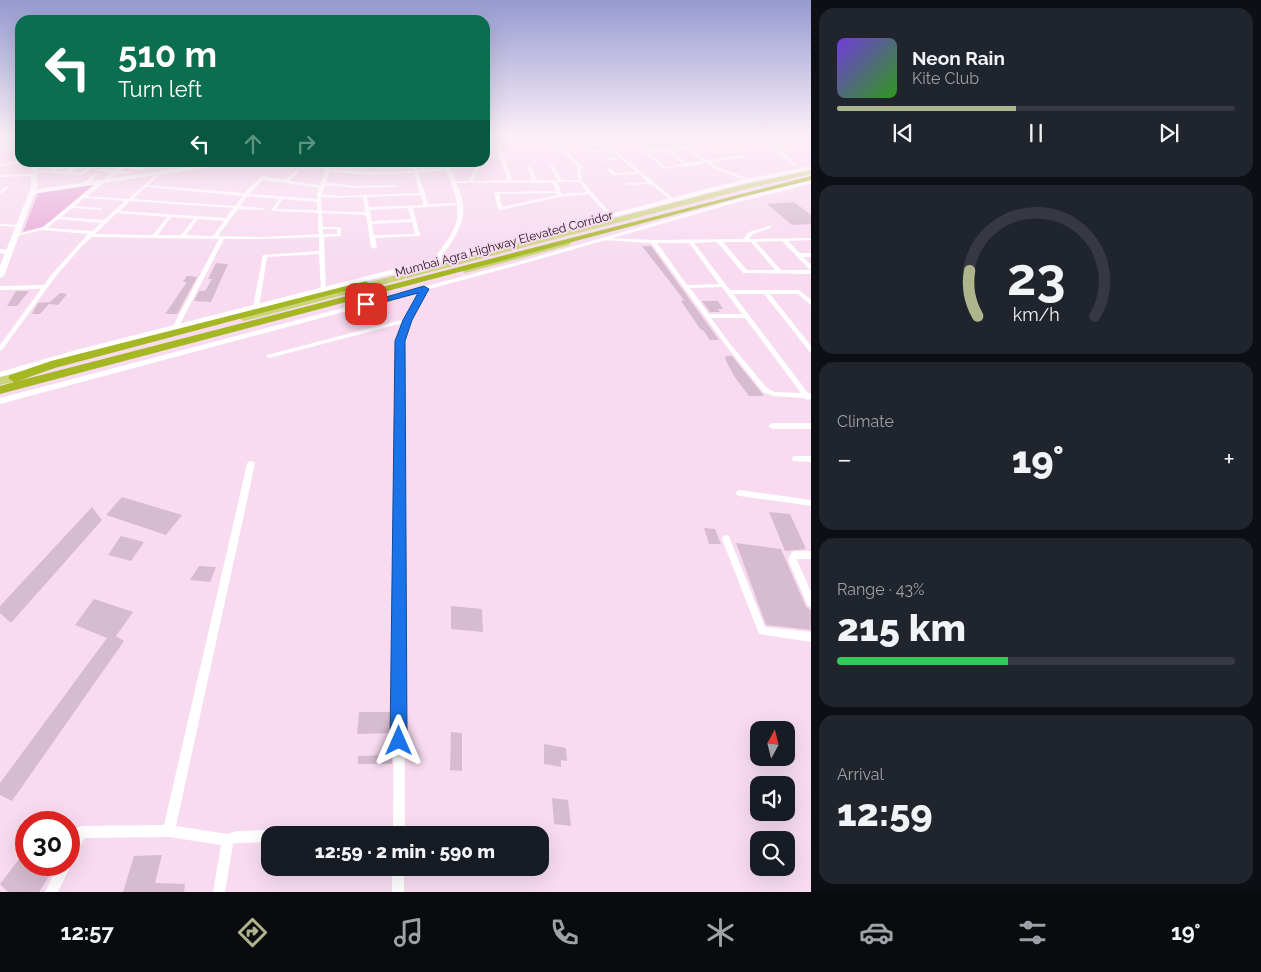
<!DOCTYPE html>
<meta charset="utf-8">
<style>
:root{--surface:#171b24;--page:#20242c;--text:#f1f3f6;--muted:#9ea1a6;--line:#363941;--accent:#aeb48c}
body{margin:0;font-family:Raleway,sans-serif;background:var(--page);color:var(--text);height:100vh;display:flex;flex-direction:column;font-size:19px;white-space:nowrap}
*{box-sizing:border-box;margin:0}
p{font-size:16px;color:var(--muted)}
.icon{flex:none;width:28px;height:28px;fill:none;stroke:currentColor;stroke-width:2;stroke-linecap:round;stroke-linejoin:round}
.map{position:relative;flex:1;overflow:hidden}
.details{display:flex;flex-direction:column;gap:8px;padding:8px;background:#0d0f14;width:450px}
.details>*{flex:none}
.top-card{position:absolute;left:15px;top:15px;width:475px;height:152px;border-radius:15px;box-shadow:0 5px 20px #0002;background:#0b6e4f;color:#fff;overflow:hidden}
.needle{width:32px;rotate:7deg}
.fabs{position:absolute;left:750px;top:721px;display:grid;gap:10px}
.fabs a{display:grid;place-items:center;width:45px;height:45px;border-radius:10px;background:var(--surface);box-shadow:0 5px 20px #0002;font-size:25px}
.speed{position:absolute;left:15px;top:811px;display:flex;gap:10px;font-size:25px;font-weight:700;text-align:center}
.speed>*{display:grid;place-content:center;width:65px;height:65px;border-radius:50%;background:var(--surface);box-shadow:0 5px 20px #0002;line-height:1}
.speed .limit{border:8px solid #d22;background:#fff;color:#111}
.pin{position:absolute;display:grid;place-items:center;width:42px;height:42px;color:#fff;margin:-21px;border-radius:10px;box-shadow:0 2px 8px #0006}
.me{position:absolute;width:55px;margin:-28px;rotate:0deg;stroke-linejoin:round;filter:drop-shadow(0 0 4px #0008)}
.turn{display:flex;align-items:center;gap:18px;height:105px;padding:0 20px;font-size:22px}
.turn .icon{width:65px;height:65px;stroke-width:2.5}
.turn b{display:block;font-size:35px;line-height:42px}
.lanes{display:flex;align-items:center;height:48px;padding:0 20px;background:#0003;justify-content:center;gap:25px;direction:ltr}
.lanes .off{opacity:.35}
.big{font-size:38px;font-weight:800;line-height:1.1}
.details .tile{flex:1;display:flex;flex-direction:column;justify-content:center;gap:8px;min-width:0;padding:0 18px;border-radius:15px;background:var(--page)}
.details .dial{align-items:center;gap:0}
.dial svg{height:130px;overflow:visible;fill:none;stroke:var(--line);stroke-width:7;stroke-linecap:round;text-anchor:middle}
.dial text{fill:var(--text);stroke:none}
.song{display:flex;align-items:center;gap:15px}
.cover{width:60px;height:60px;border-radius:8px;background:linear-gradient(135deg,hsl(260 70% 55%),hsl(110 70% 35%))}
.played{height:5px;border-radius:2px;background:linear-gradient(90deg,var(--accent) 45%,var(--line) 45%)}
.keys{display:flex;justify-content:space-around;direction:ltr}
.heat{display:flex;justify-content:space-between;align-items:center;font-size:28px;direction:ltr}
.charge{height:8px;border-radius:4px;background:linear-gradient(90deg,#34c759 43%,var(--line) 0)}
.trip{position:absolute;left:261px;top:826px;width:288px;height:50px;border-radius:15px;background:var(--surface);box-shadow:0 5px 20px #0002;font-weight:800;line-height:50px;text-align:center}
.tabs{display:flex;height:80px;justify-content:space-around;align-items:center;background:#090b0e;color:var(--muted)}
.tabs .icon{width:35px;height:35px}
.tabs .active{color:var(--accent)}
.tabs b{font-size:22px;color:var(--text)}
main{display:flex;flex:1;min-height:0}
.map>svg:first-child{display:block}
.green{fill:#e7abd8}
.building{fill:#d7bbcf}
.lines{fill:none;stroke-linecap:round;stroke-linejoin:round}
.minor{fill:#fff;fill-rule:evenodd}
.tertiary{fill:#fff;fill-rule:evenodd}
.secondary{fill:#fff;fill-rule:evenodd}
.primary{fill:#c9d47b;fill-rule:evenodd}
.motorway{fill:#a5b823;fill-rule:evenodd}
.route{fill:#1a73e8;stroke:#114b97}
.labels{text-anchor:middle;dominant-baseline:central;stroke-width:4;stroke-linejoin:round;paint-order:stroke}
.far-street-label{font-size:12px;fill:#1f151d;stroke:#f8dbf0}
</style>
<main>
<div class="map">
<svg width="811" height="892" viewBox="0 0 811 892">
<rect width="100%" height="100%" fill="#f8dbf0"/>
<path class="green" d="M93,185L55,218L43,227L23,232L38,193Z"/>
<path class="building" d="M794,202L811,215V224L792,225L767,204Z
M642,246H651L719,340H710L703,330H701L681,301L684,300Z
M216,263L228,264L211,302L194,301L199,291H205L212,279H208Z
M187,276L197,277L177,314H165L187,282H183Z
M16,291H29L17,306H7Z
M60,293L67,294L58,305L49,304L40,314H32L38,303L50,302Z
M702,301H718L723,309H718L720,312H710Z
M726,356H732L764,396H749L734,376L725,359Z
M122,497L182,515L166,535L106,515Z
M92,507L102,520L11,623L0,613V606Z
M769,512L790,514L806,549L785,551Z
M704,528L715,529L721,544H709Z
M121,536L144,542L131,561L108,555Z
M736,543L781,549L806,607L811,610V630L766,625Z
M199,566L216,567L210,582L190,580Z
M94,599L133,612L116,636L124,641L12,801L0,795V783L107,638L75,625Z
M451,606L482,609L483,632L451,629Z
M359,712H392V733L357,734Z
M451,732L462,733V771L450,770Z
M544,744L566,748L567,761L561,760V767L544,764Z
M392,755V764H358V756Z
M552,798L568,800L571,826L554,824Z
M26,850V865H56L39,892H8L0,884Z
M162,855L155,883L185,884L184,892H123L134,856Z"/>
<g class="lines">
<path class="minor" d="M488,134H492L489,144H498L500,145L512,180H532L527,167L529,166L531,167L537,180H557L550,166L552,165L554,166L562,180H578L577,166L552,139V134H557L555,135L556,139L581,166L582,181L613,216L609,217L589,194L560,197L500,210L498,209L494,192L556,191L552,183H451V181H469L478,162H482L473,181L508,180L496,146H488L485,150V143ZM557,182H579L587,192L562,194ZM557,193V195L502,207L499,194Z
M572,134H576L587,143L603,142L595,134H599L607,142L758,135L757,134H761L797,165L794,166L760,137L729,139L736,144L735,146L724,139L610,144L623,157L674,199V200L672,201L651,184L627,185V183H629L648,182L639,174L613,175L608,170V168H610L615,173L636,172L621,159L603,161V159H604L619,157L614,152H590L588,151L590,150H611L605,144L585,145Z
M20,142V144L0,151V149Z
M684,145L708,160L746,155V157H745L711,162L717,167L752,180L748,181L715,169L706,163L690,166L688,167L686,166L664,169L643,151L645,150L683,147L682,146ZM686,149L703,161L687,163L670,150ZM666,151L683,164L666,167L648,152Z
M20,161V162L21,163L0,166V164Z
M60,162H65L55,171L66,172L77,162H81L71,172L82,173L92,163L95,164L83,175L35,172L33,171L35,170L50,171Z
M134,162H146L150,164L148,165Z
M328,162H332L329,170L372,172L413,171L411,162H415L418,170L449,168L450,169L448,170L418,173L428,204L459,203L461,204L459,205L413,208L420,235V236L375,238L377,247L374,249L371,247L366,215L322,213L323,227H339L341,228V236L324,237L326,291H322L321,290L319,254L267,257L259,307L256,309L253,307L263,255L319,251V237L263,239H224L178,328L175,330L172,328L219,239L92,237L83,245L56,276L2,350L0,351V345L41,289L0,290V286L44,285L52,274L88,234L42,230L16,236L14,235L43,227L99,181H102L113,173L97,170L98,169L116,170L120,167L106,165V163L123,165L125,164L127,165L146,169L144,170L124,168L120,171L133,173L131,174L117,173L87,196L128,199L158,173H159V175L148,185L244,193L263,175H265V177L285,180L297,170L299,171L290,181L320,185ZM329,172L372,175L414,173L420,193L337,196L322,194L325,185L355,188L396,187L398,186L396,185L355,186L326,182ZM263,180L319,188L317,195V199L249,194ZM146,187L243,196L235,206L133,199ZM421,195L423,205L369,207L367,197ZM247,196L279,199L271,210L273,211L318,213V227L317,228L318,229L319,234L263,237L218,236L238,209L264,210V209L262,208L240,206ZM321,197L337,198L363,197L365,212L322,211ZM84,198L125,201L104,220L61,217L72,208L100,210L102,209L100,208L75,206ZM283,199L317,202V210L276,209ZM130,201L233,208L226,218L120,211ZM408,208L411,219L372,221L370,210ZM117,213L167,217L153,235L95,234ZM171,217L194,219L181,235H158ZM58,219L101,223L92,231L48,228ZM198,219L224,221L213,236L186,235ZM412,222L415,234L374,235L372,224ZM323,229H337V234H323Z
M95,173L98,174L86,186H82V184Z
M34,174H35V176L0,177V175Z
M6,186L10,187L0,194V191Z
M0,224L19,225L21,226L19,227L0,226Z
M769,226H771V228L753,234L749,239L811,238V240L788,241L800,253H811V257H803L811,265V270L809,269L782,241L756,242L781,270H811V274L743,273L717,242L694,243L730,290H799L811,300V305L798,294H770L811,346V352L809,351L764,294H733L808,393L811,394V399L808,400L804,398L773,396L763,392L727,347L651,243L602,240L600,239L602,238L653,240L743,239L749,232ZM723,242H751L775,270H747ZM657,243H689L719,284L687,285ZM722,287L742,314H709L690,288ZM711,318H745L801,393L774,392L767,388L731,345Z
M0,249L9,250L12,252L9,254L0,253Z
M424,287L427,289L410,320L403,341L405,835H350L352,831L356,829L393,828L397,341L403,323L269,358L266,356L267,355L405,319L421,289Z
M772,423H811V429H772L768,426Z
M796,456H811V462L793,461L792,459L793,457Z
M251,461L254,462L255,464L176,826L228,834L237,831L270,830L274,832L276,835H270V842L237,843L233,844L225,892H213L221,845L169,837L84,838L73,860L70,862L71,865L58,892H45L58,865H69V843L77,828L81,826L164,825L247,464L248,462Z
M740,490L811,500V506L740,496L737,495L736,493L737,491Z
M726,535L729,536L730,539L765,627L811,632V642L759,634L722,539L723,536Z
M795,551H811V559H797V560L811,592V607L808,606L788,560L792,552Z
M392,868H404V892H392Z"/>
<path class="tertiary" d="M225,162H242L32,194L29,192L32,190Z
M443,162H448C468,208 471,215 442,257L750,178L811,166V170L750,182L78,355L0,378V372L76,350L434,259C441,248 450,238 455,226C463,206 450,181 443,162Z
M811,180V184L731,204L522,264L0,404V398L518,262L727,202Z"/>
<path class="secondary" d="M32,162H38L37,187L4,276L0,278V266L31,187Z"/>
<path class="primary" d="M811,170V174L746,189L248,320L244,321L239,318L240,316L742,185Z
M567,240L571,243L570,245L465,273L461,270Z
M24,371L28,372L30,375L28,378L0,385V377Z"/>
<path class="motorway" d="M811,176V180L745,196L0,394V386L14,382L8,378L10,375L51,361L366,281L371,284L55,368L18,381Z"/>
</g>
<linearGradient id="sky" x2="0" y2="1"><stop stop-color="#969ad0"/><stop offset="0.52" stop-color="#fceff8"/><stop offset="1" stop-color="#fceff8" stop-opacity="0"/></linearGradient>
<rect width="811" height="259" fill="url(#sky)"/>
<path class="route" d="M424,286L429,289L412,320L405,341L407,741L405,747L399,749L393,747L390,741L395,341L403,320L418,293L366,307L362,304Z"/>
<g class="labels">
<g class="far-street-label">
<text transform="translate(504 244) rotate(-15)">Mumbai Agra Highway Elevated Corridor</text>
</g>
</g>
</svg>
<div class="fabs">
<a><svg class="needle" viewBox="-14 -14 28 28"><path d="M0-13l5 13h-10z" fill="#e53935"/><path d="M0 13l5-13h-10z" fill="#9ea1a6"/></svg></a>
<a><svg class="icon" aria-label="sound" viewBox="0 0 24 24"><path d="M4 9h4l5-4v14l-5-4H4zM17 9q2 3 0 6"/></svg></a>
<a><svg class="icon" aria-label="search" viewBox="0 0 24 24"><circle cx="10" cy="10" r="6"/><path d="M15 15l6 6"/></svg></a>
</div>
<div class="speed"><div class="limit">30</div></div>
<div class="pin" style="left:366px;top:304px;background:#d93025"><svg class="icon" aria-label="arrive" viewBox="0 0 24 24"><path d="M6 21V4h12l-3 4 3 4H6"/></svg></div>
<svg class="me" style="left:399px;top:741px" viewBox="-20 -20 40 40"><path d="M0-17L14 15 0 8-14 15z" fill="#1a73e8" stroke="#fff" stroke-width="4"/></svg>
<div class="trip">12:59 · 2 min · 590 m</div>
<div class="top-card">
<div class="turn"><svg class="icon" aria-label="left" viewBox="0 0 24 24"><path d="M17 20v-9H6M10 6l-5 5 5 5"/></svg><div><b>510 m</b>Turn left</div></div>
<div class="lanes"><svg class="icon" aria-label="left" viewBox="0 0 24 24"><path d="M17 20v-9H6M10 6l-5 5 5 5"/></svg><svg class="icon off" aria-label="ahead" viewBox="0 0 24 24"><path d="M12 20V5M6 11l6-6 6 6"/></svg><svg class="icon off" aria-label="right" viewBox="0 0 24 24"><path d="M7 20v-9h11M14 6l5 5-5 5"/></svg></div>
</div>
</div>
<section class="details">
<div class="tile">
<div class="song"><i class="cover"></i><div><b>Neon Rain</b><p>Kite Club</p></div></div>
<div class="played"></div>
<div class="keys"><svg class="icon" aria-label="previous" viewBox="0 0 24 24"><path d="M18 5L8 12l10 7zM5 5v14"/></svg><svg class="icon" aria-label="pause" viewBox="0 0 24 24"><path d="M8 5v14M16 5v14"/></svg><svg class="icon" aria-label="next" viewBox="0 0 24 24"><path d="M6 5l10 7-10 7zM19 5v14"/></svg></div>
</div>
<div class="tile dial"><svg viewBox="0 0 100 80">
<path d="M14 69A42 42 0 1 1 86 69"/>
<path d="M14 69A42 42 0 0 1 9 41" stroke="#aeb48c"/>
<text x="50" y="56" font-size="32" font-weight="700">23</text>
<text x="50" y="72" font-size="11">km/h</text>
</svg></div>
<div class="tile"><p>Climate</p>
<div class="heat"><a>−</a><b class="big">19°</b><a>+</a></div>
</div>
<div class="tile"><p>Range · 43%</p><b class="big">215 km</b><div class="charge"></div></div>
<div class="tile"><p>Arrival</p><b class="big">12:59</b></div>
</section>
</main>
<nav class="tabs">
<b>12:57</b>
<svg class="icon active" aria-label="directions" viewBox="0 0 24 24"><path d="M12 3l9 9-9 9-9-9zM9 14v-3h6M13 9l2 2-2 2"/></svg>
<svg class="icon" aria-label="music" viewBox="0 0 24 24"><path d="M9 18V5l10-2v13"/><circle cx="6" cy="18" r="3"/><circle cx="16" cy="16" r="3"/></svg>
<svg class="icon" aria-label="phone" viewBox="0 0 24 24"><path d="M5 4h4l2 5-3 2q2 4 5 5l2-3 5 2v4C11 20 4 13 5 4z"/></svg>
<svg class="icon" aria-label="climate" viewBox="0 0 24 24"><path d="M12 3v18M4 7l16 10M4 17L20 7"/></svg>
<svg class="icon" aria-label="car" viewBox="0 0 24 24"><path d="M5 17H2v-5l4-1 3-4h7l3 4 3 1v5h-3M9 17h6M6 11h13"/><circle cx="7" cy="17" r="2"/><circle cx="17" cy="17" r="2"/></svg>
<svg class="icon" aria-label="filters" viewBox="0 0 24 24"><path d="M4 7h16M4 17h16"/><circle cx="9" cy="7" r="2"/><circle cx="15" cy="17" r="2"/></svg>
<b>19°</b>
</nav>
